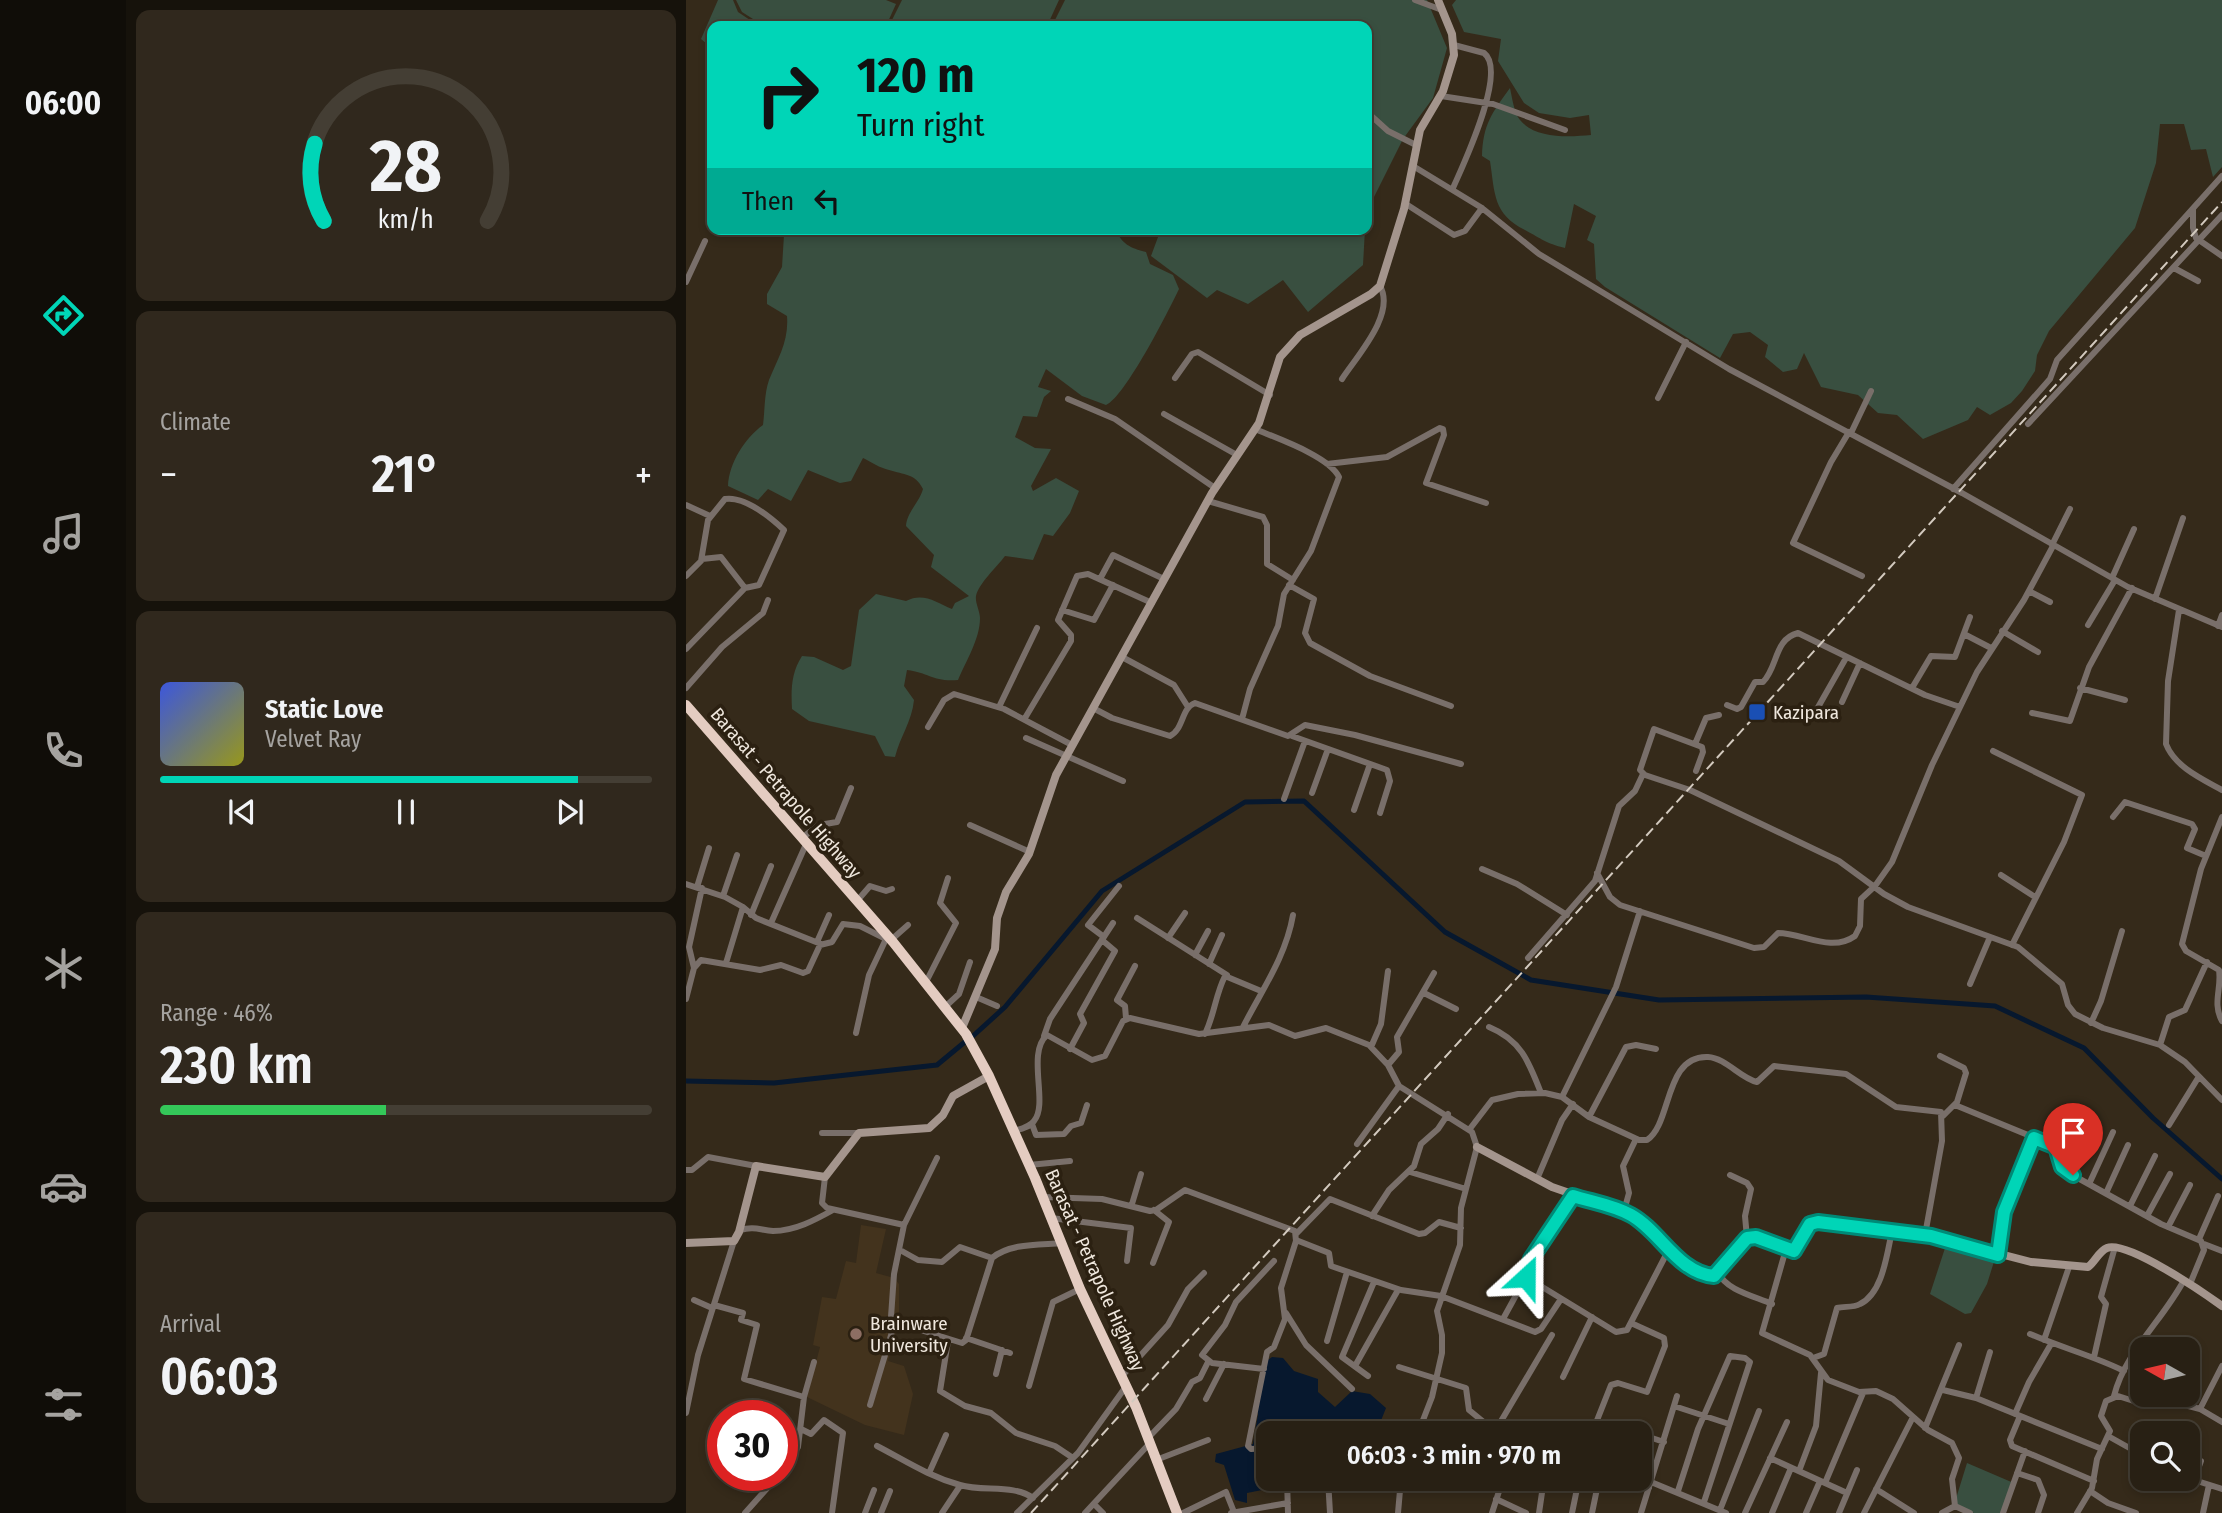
<!DOCTYPE html>
<meta charset="utf-8">
<style>
:root{--surface:#282014;--page:#30281d;--text:#f1f3f6;--muted:#a5a3a0;--line:#443e34;--accent:#00d5b7}
body{margin:0;font-family:"Fira Sans Condensed",sans-serif;background:var(--page);color:var(--text);height:100vh;display:flex;flex-direction:column;font-size:26px;white-space:nowrap}
*{box-sizing:border-box;margin:0}
p{font-size:23px;color:var(--muted)}
.icon{flex:none;width:38px;height:38px;fill:none;stroke:currentColor;stroke-width:2;stroke-linecap:round;stroke-linejoin:round}
.map{position:relative;flex:1;overflow:hidden}
.details{display:flex;flex-direction:column;gap:10px;padding:10px;background:#16120b;width:560px}
.details>*{flex:none}
.guide{position:absolute;left:21px;top:21px;width:665px;height:214px;border-radius:14px;box-shadow:0 4px 10px #0003,0 0 0 2px var(--line);background:#00d5b7;color:#111;overflow:hidden}
.needle{width:46px;rotate:278deg}
.tools{position:absolute;left:1444px;top:1337px;display:grid;gap:14px}
.tools a{display:grid;place-items:center;width:70px;height:70px;border-radius:14px;background:var(--surface);box-shadow:0 4px 10px #0003,0 0 0 2px var(--line);font-size:35px}
.speed{position:absolute;left:21px;top:1400px;display:flex;gap:14px;font-size:35px;font-weight:700;text-align:center}
.speed>*{display:grid;place-content:center;width:91px;height:91px;border-radius:50%;background:var(--surface);box-shadow:0 4px 10px #0003,0 0 0 2px var(--line);line-height:1}
.speed .limit{border:10px solid #d22;background:#fff;color:#111}
.pin{position:absolute;display:grid;place-items:center;width:60px;height:60px;color:#fff;margin:-72px -30px;border-radius:50% 50% 50% 0;rotate:-45deg;box-shadow:0 0 7px #0007}
.pin .icon{rotate:45deg}
.me{position:absolute;width:77px;margin:-38px;rotate:24deg;stroke-linejoin:round;filter:drop-shadow(0 0 5px #0008)}
.turn{display:flex;align-items:center;gap:24px;height:147px;padding:0 35px;font-size:32px}
.turn .icon{width:91px;height:91px;stroke-width:2.5}
.turn b{display:block;font-size:49px;line-height:60px}
.then{display:flex;align-items:center;height:66px;padding:0 35px;background:#0003;gap:14px;font-size:26px}
.big{font-size:52px;font-weight:600;line-height:1.1}
.details .widget{flex:1;display:flex;flex-direction:column;justify-content:center;gap:10px;min-width:0;padding:0 24px;border-radius:14px;background:var(--page)}
.details .dial{align-items:center;gap:0}
.dial svg{height:182px;overflow:visible;fill:none;stroke:var(--line);stroke-width:7;stroke-linecap:round;text-anchor:middle}
.dial text{fill:var(--text);stroke:none}
.song{display:flex;align-items:center;gap:21px}
.cover{width:84px;height:84px;border-radius:10px;background:linear-gradient(135deg,hsl(230 70% 55%),hsl(60 70% 35%))}
.played{height:7px;border-radius:4px;background:linear-gradient(90deg,var(--accent) 85%,var(--line) 85%)}
.keys{display:flex;justify-content:space-around;direction:ltr}
.heat{display:flex;justify-content:space-between;align-items:center;font-size:38px;direction:ltr}
.charge{height:10px;border-radius:5px;background:linear-gradient(90deg,#34c759 46%,var(--line) 0)}
.trip{position:absolute;left:570px;top:1421px;width:396px;height:70px;border-radius:14px;background:var(--surface);box-shadow:0 4px 10px #0003,0 0 0 2px var(--line);font-weight:600;line-height:70px;text-align:center}
main{display:flex;flex:1;min-height:0}
.tabs{display:flex;flex-direction:column;width:126px;justify-content:space-around;align-items:center;background:#100d08;color:var(--muted)}
.tabs .icon{width:49px;height:49px}
.tabs .on{color:var(--accent)}
.tabs b{font-size:32px;color:var(--text)}
.map>svg:first-child{display:block}
.built{fill:#43331d}
.green{fill:#394f40}
.water{fill:#07182e}
.lines{fill:none;stroke-linecap:round;stroke-linejoin:round}
.canal{stroke:#07182e;stroke-width:5}
.street{stroke:#796f6a;stroke-width:6}
.secondary{stroke:#a4958d;stroke-width:8}
.highway{stroke:#e4ccc1;stroke-width:10}
.rail{stroke:#d3cabf;stroke-width:2;stroke-dasharray:10 5;stroke-linecap:butt}
.route-casing{stroke:#008a77;stroke-width:18}
.route{stroke:#00d5b7;stroke-width:12}
.transit-dot{fill:#1a4fb4;stroke:#2b2011;stroke-width:2.5}
.education-dot{fill:#8d6e63;stroke:#2b2011;stroke-width:2.5}
.labels{text-anchor:middle;dominant-baseline:central;stroke-width:7;stroke-linejoin:round;paint-order:stroke}
.poi-label{font-size:19px;fill:#efe7dd;stroke:#2b2011;text-anchor:start}
.street-label{font-size:19px;fill:#efe7dd;stroke:#2b2011}
</style>
<main>
<nav class="tabs">
<b>06:00</b>
<svg class="icon on" aria-label="directions" viewBox="0 0 24 24"><path d="M12 3l9 9-9 9-9-9zM9 14v-3h6M13 9l2 2-2 2"/></svg>
<svg class="icon" aria-label="music" viewBox="0 0 24 24"><path d="M9 18V5l10-2v13"/><circle cx="6" cy="18" r="3"/><circle cx="16" cy="16" r="3"/></svg>
<svg class="icon" aria-label="phone" viewBox="0 0 24 24"><path d="M5 4h4l2 5-3 2q2 4 5 5l2-3 5 2v4C11 20 4 13 5 4z"/></svg>
<svg class="icon" aria-label="climate" viewBox="0 0 24 24"><path d="M12 3v18M4 7l16 10M4 17L20 7"/></svg>
<svg class="icon" aria-label="car" viewBox="0 0 24 24"><path d="M5 17H2v-5l4-1 3-4h7l3 4 3 1v5h-3M9 17h6M6 11h13"/><circle cx="7" cy="17" r="2"/><circle cx="17" cy="17" r="2"/></svg>
<svg class="icon" aria-label="filters" viewBox="0 0 24 24"><path d="M4 7h16M4 17h16"/><circle cx="9" cy="7" r="2"/><circle cx="15" cy="17" r="2"/></svg>
</nav>
<section class="details">
<div class="widget dial"><svg viewBox="0 0 100 80">
<path d="M14 69A42 42 0 1 1 86 69"/>
<path d="M14 69A42 42 0 0 1 10 35" stroke="#00d5b7"/>
<text x="50" y="56" font-size="32" font-weight="700">28</text>
<text x="50" y="72" font-size="11">km/h</text>
</svg></div>
<div class="widget"><p>Climate</p>
<div class="heat"><a>−</a><b class="big">21°</b><a>+</a></div>
</div>
<div class="widget">
<div class="song"><i class="cover"></i><div><b>Static Love</b><p>Velvet Ray</p></div></div>
<div class="played"></div>
<div class="keys"><svg class="icon" aria-label="previous" viewBox="0 0 24 24"><path d="M18 5L8 12l10 7zM5 5v14"/></svg><svg class="icon" aria-label="pause" viewBox="0 0 24 24"><path d="M8 5v14M16 5v14"/></svg><svg class="icon" aria-label="next" viewBox="0 0 24 24"><path d="M6 5l10 7-10 7zM19 5v14"/></svg></div>
</div>
<div class="widget"><p>Range · 46%</p><b class="big">230 km</b><div class="charge"></div></div>
<div class="widget"><p>Arrival</p><b class="big">06:03</b></div>
</section>
<div class="map">
<svg width="1536" height="1513" viewBox="0 0 1536 1513">
<rect width="100%" height="100%" fill="#352a1a"/>
<path class="built" d="M175,1225L200,1229L190,1273L208,1278L213,1284V1322L202,1361L218,1366L227,1394L218,1435L179,1425L121,1397L134,1347L127,1345L136,1297L150,1299L160,1261L170,1263Z"/>
<path class="green" d="M32,0H47L52,12L73,26H26V48L15,39Z
M50,0H200L210,4L200,26H78L56,12Z
M216,0H373L361,26H203Z
M379,0H741L761,48L747,98L717,139L681,211V26H366Z
M770,0H1536V167L1527,177L1520,149L1505,150L1498,124H1474L1470,163L1449,228L1363,331L1351,355L1349,371L1336,391L1325,403L1304,415L1291,407L1282,420L1237,439L1211,415L1192,413L1172,395L1135,387L1118,353L1111,369L1097,372L1079,357L1082,345L1064,332L1047,334L1034,358L919,287L910,279L908,244L901,240L910,216L888,204L879,248C859,243 856,239 839,230C807,214 809,194 804,161L796,156C797,124 806,113 824,88C826,97 828,113 834,120C849,139 883,137 905,135L903,115L884,118L853,113L838,103L812,61L815,39L778,32L766,5Z
M81,229H429C436,244 444,248 460,252L464,264L487,275L493,289C482,312 439,397 420,405L396,396L360,369L352,387L365,391L358,397L351,417L337,416L329,437L349,448L365,449L345,486L347,491L370,478L393,491L384,513L367,536L358,534L347,560L319,556C310,568 293,583 290,596C289,603 294,611 294,618C294,639 280,661 272,680C247,682 244,673 221,670L218,686L228,700C226,721 214,737 209,757L199,756L189,736L123,721L106,709C105,690 105,673 116,656L128,657L157,670L165,666L173,610L190,594L220,601C237,592 250,602 266,609L269,603L283,596L245,567L248,555L220,526C221,512 233,503 237,489C229,473 218,475 203,470C194,468 185,462 177,458L165,481L154,483L122,470L105,501L82,489L72,500L42,486C43,463 59,438 77,425C79,411 78,394 83,380C92,358 103,341 101,316L81,304V294L96,267L98,235Z
M475,229H679L677,265L622,312L597,280L562,304L531,290L521,298L465,256Z
M1261,1242L1311,1252L1301,1284L1285,1313L1279,1314L1244,1294Z
M1281,1463L1330,1484L1318,1513H1288L1268,1505Z"/>
<path class="water" d="M586,1357L597,1358L608,1371L632,1379V1392L649,1407L666,1391L684,1394L700,1408L690,1433H583V1479H593L591,1487L561,1493V1503L549,1500L538,1465L529,1462L530,1454L567,1444L572,1414L569,1408L579,1362Z"/>
<g class="lines">
<path class="canal" d="M287,1036L319,1007L416,891L559,802L618,801L759,932L845,980L973,1000L1180,997L1309,1006L1398,1048L1467,1118L1536,1179
M0,1081L88,1083L251,1065L280,1041"/>
<path class="street" d="M729,0L756,10
M755,96L807,104L879,130
M681,112L702,131L730,145
M727,166L796,208L853,254L1043,369L1276,493L1442,587L1536,627
M767,188C777,165 822,71 798,53L768,45
M720,204L768,235L779,231L796,208
M1507,209V228L1510,238L1536,256
M1488,268L1512,281
M0,282L19,241
M489,378L506,354L512,352L584,395
M656,379C671,356 710,314 694,286
M972,398L1000,342
M382,399L429,419L529,488
M478,414L551,455
M1342,424L1536,215
M1163,432L1145,462L1107,543L1176,576
M1165,433L1185,391
M641,464L701,457L754,428L757,429L758,435L740,483L800,503
M1267,489L1364,379L1371,360L1536,176
M522,501L577,517L581,525V564L607,580
M0,505L24,516
M1366,545L1384,509
M16,559L35,557L59,588
M0,576L15,561L22,520L39,499C59,496 84,517 98,530L73,585L59,588L0,649
M1426,578L1448,529
M414,579L427,555L478,579
M603,585L628,599L619,633L624,643L684,676L765,706
M1343,591L1364,602
M1469,599L1497,518
M376,610L408,620L427,585
M1493,610L1482,681L1480,744C1489,767 1516,779 1536,790
M1402,625L1429,580
M1532,626L1536,615
M1316,631L1352,652
M1278,634L1305,648
M436,657L488,685L502,707
M0,688L36,647L77,613L82,600
M1226,688L1245,656L1269,657L1284,617
M1394,688L1439,700
M1156,702L1174,663
M1041,705L1051,709L1055,707L1069,682H1077C1092,667 1088,639 1112,633L1239,695L1274,707
M313,707L351,628
M407,708L426,718L484,736C498,729 495,708 509,703L602,736L619,725L669,735L775,764
M1131,709L1160,658
M1346,713L1384,721L1403,667L1446,588
M339,718L385,641V635L372,620L391,576L402,574L466,603
M556,719L564,689L592,626L598,594L625,551L653,477C643,456 590,438 569,429
M242,727L258,700L268,694L318,709L386,745
M606,736L701,770L704,781L694,813
M340,738L437,781
M1009,744L1020,718L1033,715
M1307,751L1396,795L1378,842L1326,945
M1010,771L1017,752L1016,747L968,729L954,770L959,775L1004,790L1153,861L1198,894L1222,907L1332,947L1376,984L1382,1005L1389,1014L1417,1028L1474,1045L1499,1062L1536,1100
M626,793L642,749
M598,799L619,741
M668,810L684,764
M1427,817L1439,802L1506,824L1509,829L1501,848L1520,856
M1536,817L1515,869L1496,944L1500,951L1533,970C1536,988 1526,1003 1536,1021
M284,825L344,852
M117,837L133,825L151,822L165,788
M796,869L831,884L881,915
M911,873L924,897L934,905L1068,948L1078,947L1092,933C1117,933 1145,953 1169,936L1174,926L1175,899L1189,886L1206,862L1246,765L1291,672L1338,600L1367,546
M1315,875L1349,897
M0,884L39,897L57,907L40,963
M11,887L23,848
M37,896L51,855
M171,901L184,886L200,891L206,889
M57,907L70,918L135,944
M65,915L85,866
M451,918L541,975
M85,923L121,842
M418,937L402,925L433,886
M482,938L499,913
M205,940L222,925
M131,942L143,915
M509,955L522,931
M842,958L909,881L933,806L949,791L957,774
M523,964L536,935
M8,968L3,947L16,888
M240,982L270,923L254,903L262,878
M1284,984L1304,937
M738,993L770,1009
M290,997L311,1006
M0,999L8,968L15,960L74,970L95,965L117,973L122,971L134,945L146,942L157,924L174,926L202,940
M260,1006L273,994L284,962
M440,1018L439,1006L431,1000L449,966
M1405,1023L1415,1001L1436,931
M557,1027C576,990 600,956 607,915
M803,1027C835,1040 843,1062 855,1093
M170,1033L183,975L200,939
M519,1034C529,1013 529,996 539,976L575,991
M358,1036L364,1019L427,923
M1474,1045L1483,1017L1499,1010L1521,962
M685,1047L695,1024L702,971
M384,1049L398,1023L394,1014L429,951L416,940
M1254,1056L1278,1068L1280,1073L1271,1102L1257,1116
M702,1065L713,1052L711,1037L748,973
M876,1097L930,987L954,911
M1269,1105L1364,1144C1376,1151 1371,1163 1381,1172L1475,1224L1515,1241L1518,1250L1504,1284
M903,1117L940,1047L950,1045L970,1049
M346,1124L350,1135L378,1134L385,1126L395,1123L401,1105
M1483,1125L1512,1078
M783,1130L806,1100L832,1094L859,1093L876,1097L903,1117L953,1140H961C986,1124 978,1055 1022,1057C1040,1058 1054,1078 1071,1082L1088,1066L1160,1074L1210,1107L1255,1112L1256,1141L1239,1235
M328,1131C335,1129 344,1127 348,1121C363,1104 340,1053 361,1035L406,1060L419,1056L437,1021L444,1018L513,1034L583,1025L609,1036L640,1028L683,1045L702,1065L713,1086L786,1132L791,1147L775,1208L774,1245L751,1311L756,1335V1353L746,1397L732,1433
M136,1133H173
M1358,1142L1379,1109
M671,1144L713,1086
M343,1165L384,1161
M1376,1167L1400,1128
M0,1170H6L22,1157L70,1166
M724,1172L780,1189
M1044,1175L1061,1183L1065,1189L1059,1216L1061,1238
M139,1177L136,1203L141,1208L218,1225L208,1274L205,1317L209,1322L276,1343L280,1340L306,1258C324,1243 354,1245 376,1243
M851,1179L876,1120L887,1104
M1404,1182L1427,1132
M1421,1191L1442,1145
M887,1196L845,1259L840,1277L930,1332L941,1330L983,1249
M357,1197L416,1199L464,1211L470,1210L499,1190L609,1231L610,1241L595,1288L599,1319L588,1347L581,1352L562,1446L565,1449L583,1448
M446,1204L455,1174
M1444,1206L1469,1156
M938,1211L943,1193L937,1166L950,1139
M686,1216L703,1190L728,1166L735,1144L752,1129L762,1114
M1461,1216L1484,1174
M365,1218L445,1228L441,1261
M218,1225L251,1158
M1482,1227L1504,1185
M54,1230C68,1226 74,1230 87,1231C109,1231 129,1220 147,1210
M610,1234L644,1199L733,1234L739,1233L753,1222L775,1228
M1513,1239L1532,1196
M610,1240L643,1253L645,1266L715,1290L755,1296L849,1332L855,1329L875,1299
M1518,1244L1536,1251
M1100,1249L1076,1333L1124,1355L1142,1380L1173,1392L1190,1391L1207,1399L1242,1430L1266,1443L1273,1458L1266,1479L1269,1506L1284,1513
M214,1250L232,1260L256,1262L274,1247L306,1258
M1312,1255L1318,1211L1348,1138
M467,1263L483,1222L468,1210
M1033,1273C1039,1290 1071,1297 1086,1304
M8,1300L26,1308
M28,1305L57,1313L55,1320L71,1325L58,1379L118,1397L112,1447L96,1471
M600,1313L620,1345L666,1389
M817,1319L840,1277
M1344,1334C1376,1348 1408,1356 1438,1371
M280,1338L324,1353
M1358,1340L1383,1267
M262,1341L254,1391L279,1406L305,1413L330,1433L369,1446L387,1458
M641,1341L661,1272
M1408,1357L1420,1304L1415,1297L1429,1247
M1127,1358L1138,1354L1151,1308C1158,1306 1167,1308 1174,1304C1197,1293 1201,1253 1206,1231
M669,1366L712,1290
M713,1367L780,1388L783,1410L811,1433
M578,1369L526,1363L516,1355L539,1325L550,1302L588,1261
M310,1374L316,1350
M436,1376L482,1325L502,1289L518,1273
M682,1376L656,1357L688,1282
M877,1377L906,1317
M343,1386L367,1302L394,1289
M1257,1390L1290,1398L1416,1449
M1428,1396C1439,1352 1477,1320 1498,1280
M118,1397L128,1362
M1290,1398L1304,1352
M520,1399L538,1364
M184,1405L209,1322
M988,1406L1043,1424
M1514,1409L1536,1422
M0,1413L12,1355L48,1241
M1329,1414L1343,1382L1365,1344
M1334,1416L1324,1440L1326,1446L1408,1481
M910,1424L951,1433
M1239,1428L1273,1345
M115,1429L125,1434L138,1420L157,1433L146,1513
M808,1433L866,1335
M906,1433L925,1385L932,1383L961,1392L979,1346L978,1338L945,1323
M954,1434L978,1442
M1422,1436L1456,1455
M462,1438L490,1409L506,1382L514,1378L522,1362
M191,1446C220,1461 242,1476 274,1485C297,1492 328,1484 347,1498
M1084,1458L1161,1493
M470,1460L522,1440
M1515,1461L1508,1480L1536,1489
M1113,1471L1130,1426L1135,1373
M243,1473L260,1435
M1331,1473L1352,1480L1358,1495L1352,1513
M601,1479L602,1513
M642,1479L644,1513
M938,1479L963,1488
M965,1482L1040,1513
M1139,1483L1177,1393
M782,1489L787,1479
M1190,1489L1228,1513
M992,1491L1012,1429L1044,1356L1059,1358L1064,1362L1018,1502
M1404,1491L1422,1503L1450,1513
M810,1499L840,1513
M408,1504L417,1513
M1034,1510L1073,1411
M59,1513L93,1475
M179,1513L188,1490
M195,1513L204,1491
M256,1513L274,1486
M331,1513L392,1453L441,1385
M399,1513L464,1443
M497,1513L540,1492L548,1512
M545,1513L602,1503
M712,1513L715,1479
M806,1513L817,1479
M853,1513L858,1479
M886,1513L893,1479
M906,1513L913,1479
M955,1513L991,1396
M1059,1513L1101,1422
M1086,1513L1105,1468
M1120,1513L1134,1481
M1153,1513L1171,1470
M1178,1513L1227,1417
M1256,1513L1269,1506
M1317,1513L1339,1451
M1391,1513L1406,1488L1411,1459L1424,1431L1415,1416L1420,1401L1432,1396L1457,1404L1472,1398L1514,1409L1536,1366
M1517,1513L1523,1485"/>
<path class="secondary" d="M276,1028L309,949L311,918L320,892L343,854L370,775L526,493L573,423L594,357L614,335L685,294L694,286L718,209L734,130L757,91L768,55L766,34L752,0
M791,1147L866,1187L944,1214L976,1239L993,1260L1023,1276L1033,1273L1061,1238L1070,1237L1108,1251L1124,1225L1132,1222L1245,1236L1345,1262L1402,1267C1409,1262 1413,1251 1421,1248C1441,1240 1518,1293 1536,1306
M0,1243L48,1241L53,1232L70,1166L139,1177L173,1133L243,1128L257,1115L267,1096L303,1076"/>
<path class="highway" d="M0,705L207,942L280,1034L303,1076L349,1178L394,1289L450,1407L491,1513"/>
<path class="rail" d="M345,1513L1536,202"/>
</g>
<g class="lines">
<g class="route-casing">
<path id="route" d="M840,1277L845,1259L887,1196C906,1202 927,1205 945,1215C974,1231 992,1273 1028,1276L1061,1238L1070,1237L1108,1251L1124,1224L1132,1222L1245,1236L1312,1255L1318,1212L1348,1138L1370,1147L1376,1167L1387,1175"/>
</g>
<use href="#route" class="route"/>
</g>
<rect class="transit-dot" x="1062" y="703" width="18" height="18" rx="3.5"/>
<circle class="education-dot" cx="170" cy="1334" r="7"/>
<g class="labels">
<g class="poi-label">
<text x="1087" y="712">Kazipara</text>
<text x="184" y="1323">Brainware<tspan x="184" dy="22">University</tspan></text>
</g>
<g class="street-label">
<text transform="translate(100 793) rotate(49)">Barasat - Petrapole Highway</text>
<text transform="translate(409 1270) rotate(66)">Barasat - Petrapole Highway</text>
</g>
</g>
</svg>
<div class="tools">
<a><svg class="needle" viewBox="-14 -14 28 28"><path d="M0-13l5 13h-10z" fill="#e53935"/><path d="M0 13l5-13h-10z" fill="#a5a3a0"/></svg></a>
<a><svg class="icon" aria-label="search" viewBox="0 0 24 24"><circle cx="10" cy="10" r="6"/><path d="M15 15l6 6"/></svg></a>
</div>
<div class="speed"><div class="limit">30</div></div>
<div class="pin" style="left:1387px;top:1175px;background:#d93025"><svg class="icon" aria-label="arrive" viewBox="0 0 24 24"><path d="M6 21V4h12l-3 4 3 4H6"/></svg></div>
<svg class="me" style="left:840px;top:1277px" viewBox="-20 -20 40 40"><path d="M0-17L14 15 0 8-14 15z" fill="#00d5b7" stroke="#fff" stroke-width="4"/></svg>
<div class="trip">06:03 · 3 min · 970 m</div>
<div class="guide">
<div class="turn"><svg class="icon" aria-label="right" viewBox="0 0 24 24"><path d="M7 20v-9h11M14 6l5 5-5 5"/></svg><div><b>120 m</b>Turn right</div></div>
<div class="then">Then<svg class="icon" aria-label="left" viewBox="0 0 24 24"><path d="M17 20v-9H6M10 6l-5 5 5 5"/></svg></div>
</div>
</div>
</main>
